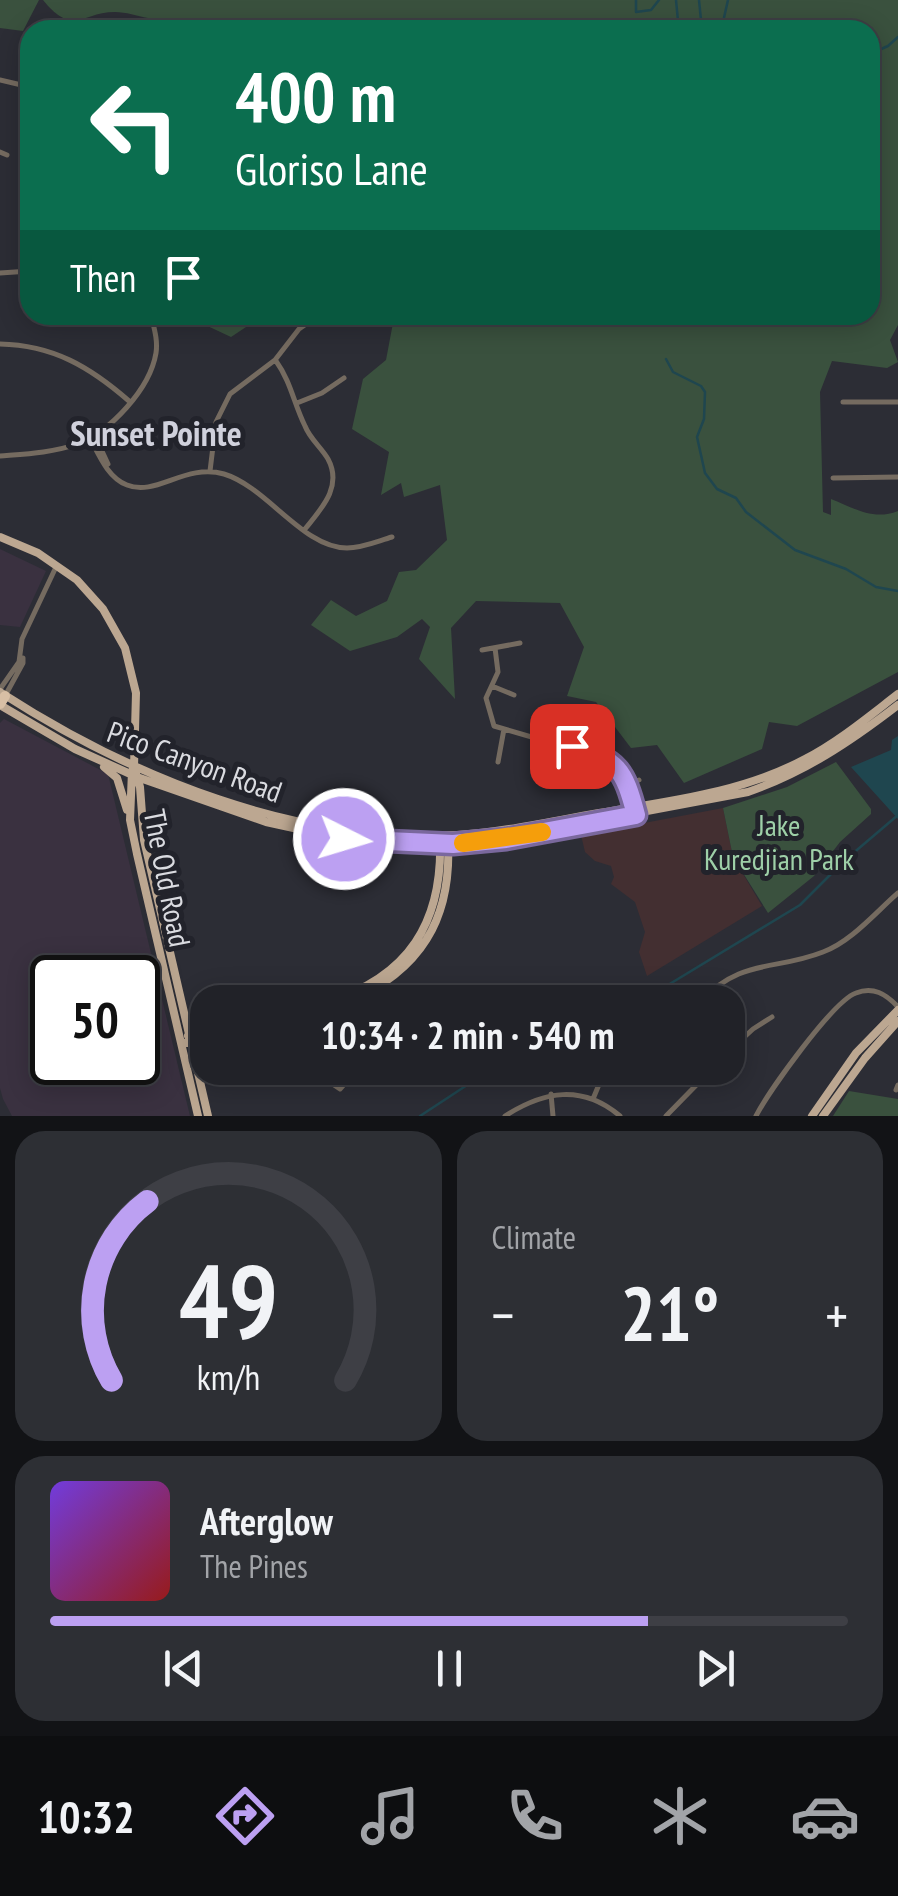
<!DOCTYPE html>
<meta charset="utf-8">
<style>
:root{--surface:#212228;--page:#2d2f34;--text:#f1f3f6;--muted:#a2a4a8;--line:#3e3f45;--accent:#bca0f2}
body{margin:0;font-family:"PT Sans Narrow",sans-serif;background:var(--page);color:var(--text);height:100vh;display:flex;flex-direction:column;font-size:38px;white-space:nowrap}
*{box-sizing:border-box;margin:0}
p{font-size:32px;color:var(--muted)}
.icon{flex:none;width:55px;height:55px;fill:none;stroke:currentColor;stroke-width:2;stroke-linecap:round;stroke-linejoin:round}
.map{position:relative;height:1116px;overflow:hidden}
.side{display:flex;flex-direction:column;gap:15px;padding:15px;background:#121316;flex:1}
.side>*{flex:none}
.top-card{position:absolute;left:20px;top:20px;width:860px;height:305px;border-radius:30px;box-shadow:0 5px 25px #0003,0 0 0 2px var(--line);background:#0b6e4f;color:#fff;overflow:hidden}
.speed{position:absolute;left:30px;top:955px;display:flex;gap:20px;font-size:50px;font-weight:700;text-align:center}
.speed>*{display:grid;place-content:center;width:130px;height:130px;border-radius:50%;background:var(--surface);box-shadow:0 5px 25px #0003,0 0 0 2px var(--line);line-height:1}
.speed .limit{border:5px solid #111;border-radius:15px;background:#fff;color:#111}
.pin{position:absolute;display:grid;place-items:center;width:85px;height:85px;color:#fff;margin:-42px;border-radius:20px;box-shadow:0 5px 15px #0006}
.me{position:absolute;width:110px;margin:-55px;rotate:95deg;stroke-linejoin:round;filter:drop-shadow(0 0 8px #0008)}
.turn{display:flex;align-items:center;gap:35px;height:210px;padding:0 50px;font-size:45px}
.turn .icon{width:130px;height:130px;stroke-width:2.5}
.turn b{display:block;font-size:70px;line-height:85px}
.then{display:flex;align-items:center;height:95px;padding:0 50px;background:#0003;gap:20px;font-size:38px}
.big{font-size:75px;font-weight:700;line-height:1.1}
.side .card{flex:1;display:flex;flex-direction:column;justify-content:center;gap:15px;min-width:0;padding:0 35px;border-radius:30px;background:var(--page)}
.side .dial{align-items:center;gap:0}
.dial svg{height:260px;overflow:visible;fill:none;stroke:var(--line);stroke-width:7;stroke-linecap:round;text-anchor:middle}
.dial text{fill:var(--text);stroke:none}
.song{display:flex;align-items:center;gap:30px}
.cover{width:120px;height:120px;border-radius:15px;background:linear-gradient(135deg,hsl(260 70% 55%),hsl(0 70% 35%))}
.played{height:10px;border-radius:5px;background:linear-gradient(90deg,var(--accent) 75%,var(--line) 75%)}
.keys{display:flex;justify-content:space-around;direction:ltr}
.heat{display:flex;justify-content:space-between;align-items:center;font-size:55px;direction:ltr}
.side .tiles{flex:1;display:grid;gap:15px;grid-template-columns:1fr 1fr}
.card:last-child{grid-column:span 2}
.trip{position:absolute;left:190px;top:985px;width:555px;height:100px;border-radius:30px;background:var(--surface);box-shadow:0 5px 25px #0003,0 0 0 2px var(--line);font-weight:700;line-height:100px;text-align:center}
.tabs{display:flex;height:160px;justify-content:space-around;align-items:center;background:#0d0e10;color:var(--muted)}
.tabs .icon{width:70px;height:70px}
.tabs .on{color:var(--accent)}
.tabs b{font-size:45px;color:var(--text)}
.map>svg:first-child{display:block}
.commercial{fill:#3a3140;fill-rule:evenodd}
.education{fill:#432f31}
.green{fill:#3a513e}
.water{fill:#1f464f}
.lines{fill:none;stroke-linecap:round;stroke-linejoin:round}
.stream{stroke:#1f464f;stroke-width:2.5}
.minor{stroke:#756b60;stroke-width:5}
.major{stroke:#bca791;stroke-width:8}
.highway{stroke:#d8bfa5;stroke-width:10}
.route-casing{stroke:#7a689d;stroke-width:25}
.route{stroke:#bca0f2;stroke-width:18}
.slow{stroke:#f59e0b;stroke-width:18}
.labels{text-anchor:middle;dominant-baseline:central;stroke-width:10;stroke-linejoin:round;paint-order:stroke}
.street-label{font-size:30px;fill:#dadbe0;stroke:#22232b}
.park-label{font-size:30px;fill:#9ed0a8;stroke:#22232b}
.quarter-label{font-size:35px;font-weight:bold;fill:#d0d1dc;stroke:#22232b}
</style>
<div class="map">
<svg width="898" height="1116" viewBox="0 0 898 1116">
<rect width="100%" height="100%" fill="#2c2d35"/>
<path class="commercial" d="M0,549L46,571L20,627L0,625Z
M4,719L108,774L190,1116H12L3,1099L0,1088V723ZM52,978H138V1062H52Z"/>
<path class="education" d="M723,808L733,857L762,906L647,976L639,952L645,932L635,902L611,884L614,877L611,866L595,861L585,852L581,835Z"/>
<path class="green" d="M0,0H39L23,31L0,28Z
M43,0H898V325L890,340L898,362L887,368L832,361L820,392L823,512L831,515V499C854,508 873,521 898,511V672L797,726L769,722L762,749L684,783L657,745L631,748L596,702L567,696L584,647L560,603L476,601L451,628L455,699L419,659L430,627L422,619L397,637L350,651L311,625L331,600L356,616L387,601L399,572L416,570L447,540L440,485L404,497L401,483L381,495L389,452L352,429L363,379L386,360L393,323L385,315H870V30H151L148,18C137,16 126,12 115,12C82,12 73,37 43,0Z
M184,315H252L249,325L231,337Z
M836,762L871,809V814L840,842L814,876L768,913L733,857L723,808L787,787Z
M849,1091L898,1099V1116H833Z"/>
<path class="water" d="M898,736V819L851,767L891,750L892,740Z"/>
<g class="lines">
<path class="stream" d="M636,0V12L651,10L659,0
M676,0L678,21L691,24L701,20L699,0
M716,30L723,22L728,0
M870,54L888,46L898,37
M666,359L673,372L701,386L705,392L704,419L697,437L705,473L717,489L736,498L746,512L795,550L846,569L876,587L898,591
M640,1002L800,905L844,861L898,815
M420,1116L493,1068"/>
<path class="minor" d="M0,80L30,87
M0,152L7,155
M0,273L30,271
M0,344C53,345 90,367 129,401
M276,361C291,382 294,404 305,426C310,439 321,447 328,459C343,487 321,509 305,529
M843,402H898
M297,403L322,393L344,378
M95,436L108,464
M90,438C99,455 108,478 127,485C156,497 185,463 224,474C267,487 303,548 347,548C362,548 378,541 392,537
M0,456C25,454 52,453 77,444C110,432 150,389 156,353C158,340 154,328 151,315
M210,471L216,422L230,394L275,360L299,329L319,315
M833,478L898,477
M495,648L498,672L486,698L494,726L607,759L626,779L635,810
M482,650L520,643
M492,686L514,695
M0,689L19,662L22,639L56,567
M5,696L23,663V658
M498,762L504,729
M550,764L555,759L559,744
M605,776L616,765
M628,784L639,780
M700,1002C741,958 775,971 823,952C851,942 876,912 898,893
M728,1052L753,1029L772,1017
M337,1068L331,1083L340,1089L347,1081L345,1075L337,1073
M896,1090L898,1085
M551,1094L553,1116
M593,1099L600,1082L612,1068
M505,1116C544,1091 582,1084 620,1116
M666,1116L713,1068
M756,1116C769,1091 833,1001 856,993C873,986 886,994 898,1007"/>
<path class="major" d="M0,537L38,553L77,580L103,609L125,648L136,693L134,767L140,787L144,840L208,1116
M0,692C133,778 296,844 457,835C505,832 552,821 599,813C668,801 742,793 805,759C838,742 868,717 898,694
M0,705L75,749L137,777L266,822L344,839L440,844L488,841L748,792C805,772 850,742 898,705
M104,767L117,778L127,810
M132,771L130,820L137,854L198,1116
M327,1002C409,977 443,922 440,839
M348,1002C420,971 452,920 448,841
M188,1036L208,1031
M185,1043L208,1039
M812,1116L856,1053L898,1010
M823,1116L865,1058L898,1021"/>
<path class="highway" d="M0,704L5,696"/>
</g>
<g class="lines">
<g class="route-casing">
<path id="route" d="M344,839L453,844L506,839L636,815C624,769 618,760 572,746"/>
</g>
<use href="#route" class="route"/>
<path class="slow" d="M463,843L542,832"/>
</g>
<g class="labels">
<g class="street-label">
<text transform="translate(195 761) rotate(20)">Pico Canyon Road</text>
<text transform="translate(168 878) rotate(79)">The Old Road</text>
</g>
<g class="park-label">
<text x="779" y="824">Jake<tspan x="779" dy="34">Kuredjian Park</tspan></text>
</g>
<g class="quarter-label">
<text x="156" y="433">Sunset Pointe</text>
</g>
</g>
</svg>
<div class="speed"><div class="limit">50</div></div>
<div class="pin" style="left:572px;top:746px;background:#d93025"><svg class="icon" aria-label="arrive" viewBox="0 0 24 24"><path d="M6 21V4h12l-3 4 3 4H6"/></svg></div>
<svg class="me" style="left:344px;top:839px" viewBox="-20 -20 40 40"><circle r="17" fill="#bca0f2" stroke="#fff" stroke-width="3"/><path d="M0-11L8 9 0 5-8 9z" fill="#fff"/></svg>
<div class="trip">10:34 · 2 min · 540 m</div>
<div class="top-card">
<div class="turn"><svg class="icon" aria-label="left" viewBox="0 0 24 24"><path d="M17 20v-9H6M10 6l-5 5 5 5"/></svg><div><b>400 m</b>Gloriso Lane</div></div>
<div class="then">Then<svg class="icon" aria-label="arrive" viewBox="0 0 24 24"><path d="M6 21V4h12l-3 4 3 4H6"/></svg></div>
</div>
</div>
<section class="side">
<div class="tiles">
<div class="card dial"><svg viewBox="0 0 100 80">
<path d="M14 69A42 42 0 1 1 86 69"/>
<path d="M14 69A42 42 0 0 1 25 14" stroke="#bca0f2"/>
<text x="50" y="56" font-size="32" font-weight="700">49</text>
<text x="50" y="72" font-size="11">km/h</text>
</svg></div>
<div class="card"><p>Climate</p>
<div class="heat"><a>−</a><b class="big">21°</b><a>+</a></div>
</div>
<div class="card">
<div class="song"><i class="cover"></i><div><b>Afterglow</b><p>The Pines</p></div></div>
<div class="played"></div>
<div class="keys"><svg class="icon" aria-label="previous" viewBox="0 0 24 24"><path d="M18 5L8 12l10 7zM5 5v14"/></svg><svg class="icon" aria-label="pause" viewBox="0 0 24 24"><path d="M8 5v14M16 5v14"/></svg><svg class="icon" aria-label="next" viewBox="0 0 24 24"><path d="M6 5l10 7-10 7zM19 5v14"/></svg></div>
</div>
</div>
</section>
<nav class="tabs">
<b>10:32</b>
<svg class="icon on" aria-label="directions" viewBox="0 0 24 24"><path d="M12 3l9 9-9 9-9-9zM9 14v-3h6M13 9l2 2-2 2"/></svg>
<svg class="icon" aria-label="music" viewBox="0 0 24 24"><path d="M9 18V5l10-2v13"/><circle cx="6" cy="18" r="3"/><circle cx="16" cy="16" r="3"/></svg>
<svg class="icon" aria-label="phone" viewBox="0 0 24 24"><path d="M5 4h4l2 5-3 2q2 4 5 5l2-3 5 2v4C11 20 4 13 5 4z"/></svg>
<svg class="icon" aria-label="climate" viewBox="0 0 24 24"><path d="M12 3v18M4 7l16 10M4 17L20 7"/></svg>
<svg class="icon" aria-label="car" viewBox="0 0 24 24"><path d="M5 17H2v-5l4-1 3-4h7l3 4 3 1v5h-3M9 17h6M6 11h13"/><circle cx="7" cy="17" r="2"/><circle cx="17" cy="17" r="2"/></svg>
</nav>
